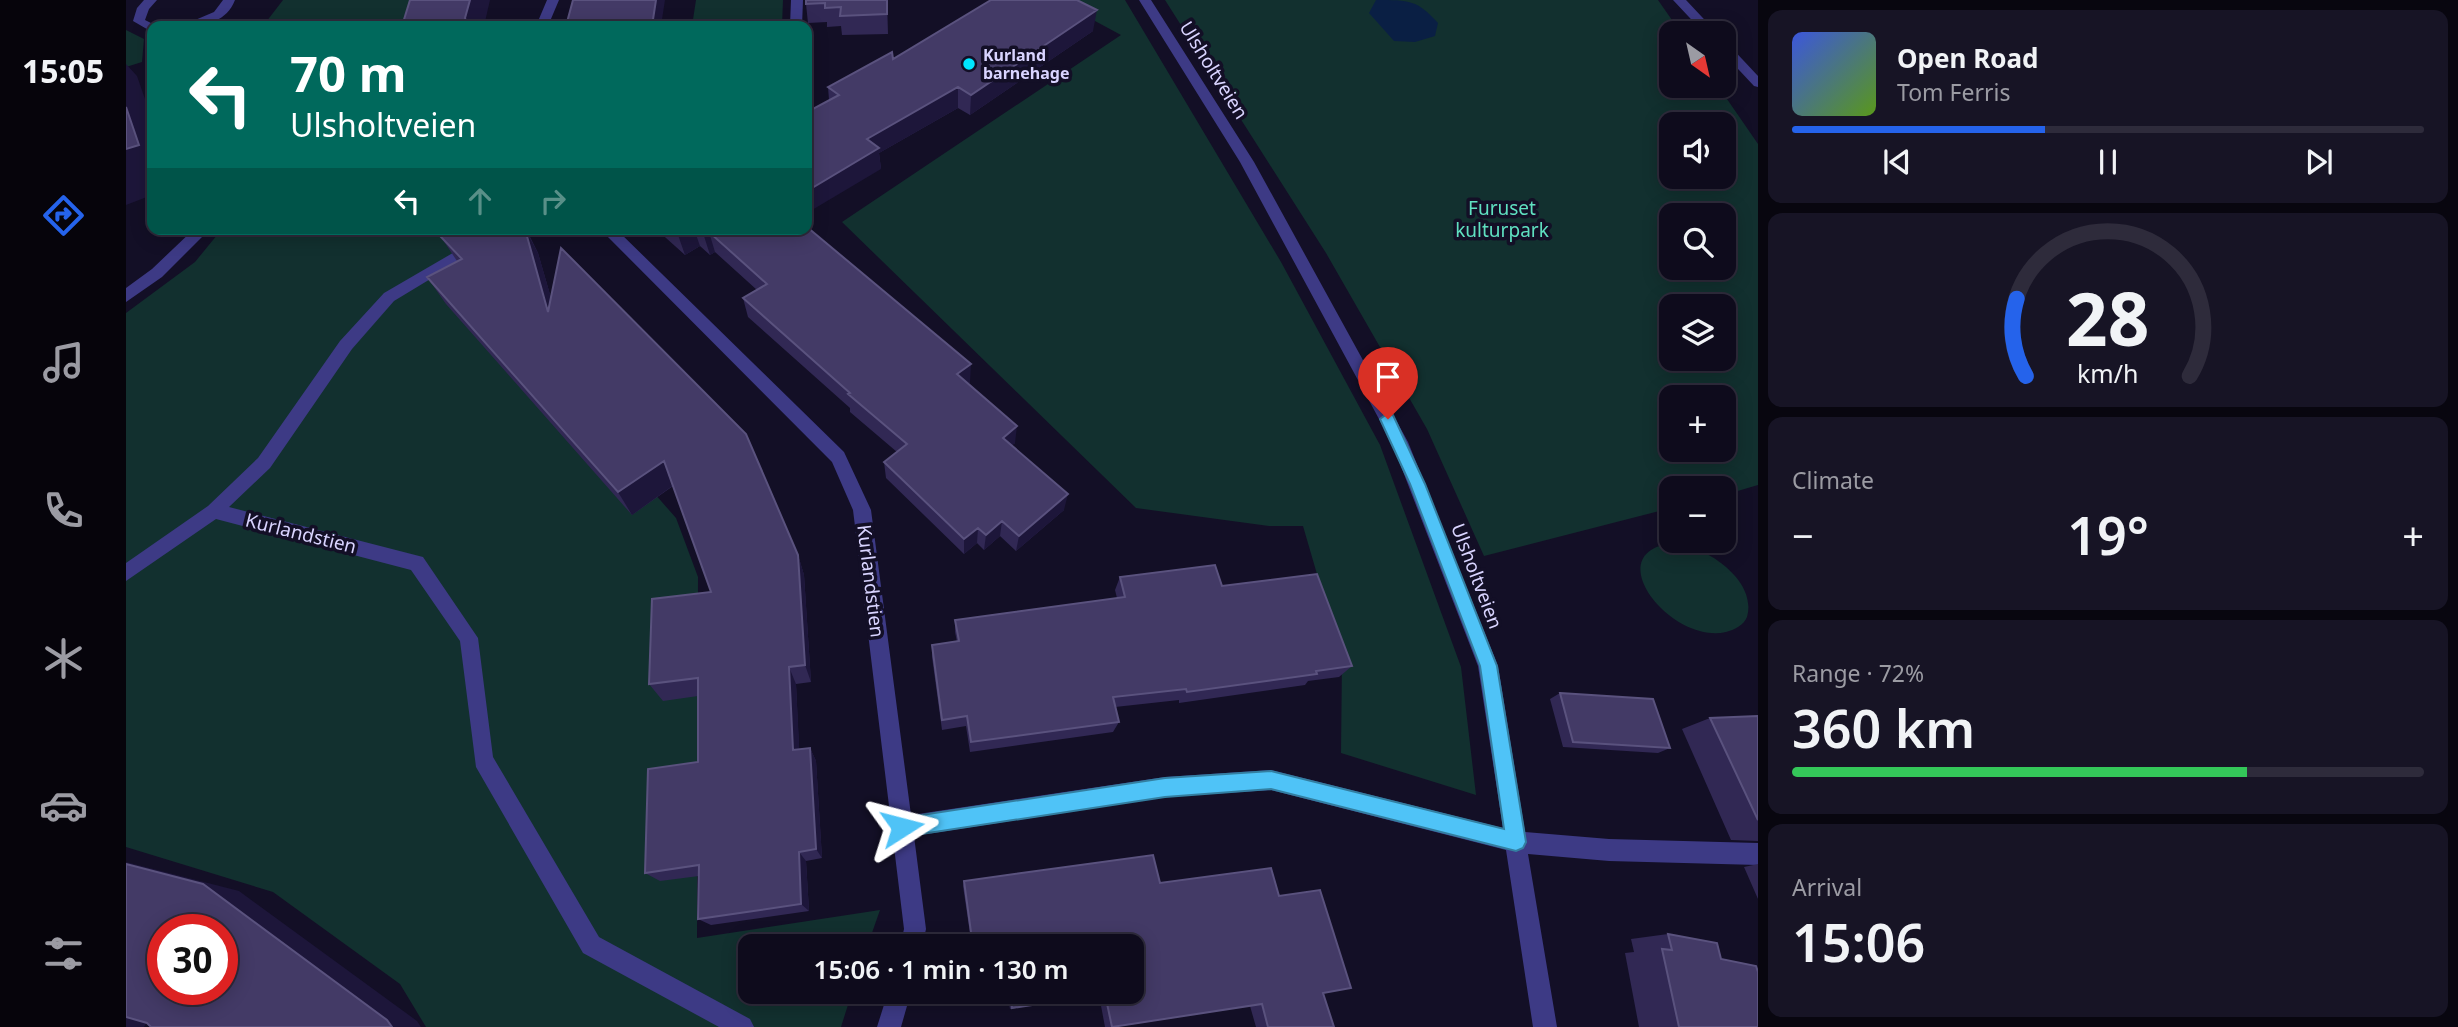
<!DOCTYPE html>
<meta charset="utf-8">
<style>
:root{--surface:#0e0b1c;--page:#171425;--text:#f1f3f6;--muted:#9b9ba3;--line:#2e2b3b;--accent:#2563eb}
body{margin:0;font-family:"Noto Sans",sans-serif;background:var(--page);color:var(--text);height:100vh;display:flex;flex-direction:column;font-size:26px;white-space:nowrap}
*{box-sizing:border-box;margin:0}
p{font-size:23px;color:var(--muted)}
.icon{flex:none;width:38px;height:38px;fill:none;stroke:currentColor;stroke-width:2;stroke-linecap:round;stroke-linejoin:round}
.map{position:relative;flex:1;overflow:hidden}
.drawer{display:flex;flex-direction:column;gap:10px;padding:10px;background:#08060f;width:700px}
.drawer>*{flex:none}
.hud{position:absolute;left:21px;top:21px;width:665px;height:214px;border-radius:14px;box-shadow:0 4px 18px #0003,0 0 0 2px var(--line);background:#00695c;color:#fff;overflow:hidden}
.needle{width:46px;rotate:146deg}
.tools{position:absolute;left:1533px;top:21px;display:grid;gap:14px}
.tools a{display:grid;place-items:center;width:77px;height:77px;border-radius:14px;background:var(--surface);box-shadow:0 4px 18px #0003,0 0 0 2px var(--line);font-size:35px}
.speed{position:absolute;left:21px;top:914px;display:flex;gap:14px;font-size:35px;font-weight:700;text-align:center}
.speed>*{display:grid;place-content:center;width:91px;height:91px;border-radius:50%;background:var(--surface);box-shadow:0 4px 18px #0003,0 0 0 2px var(--line);line-height:1}
.speed .limit{border:10px solid #d22;background:#fff;color:#111}
.pin{position:absolute;display:grid;place-items:center;width:60px;height:60px;color:#fff;margin:-72px -30px;border-radius:50% 50% 50% 0;rotate:-45deg;box-shadow:0 0 7px #0007}
.pin .icon{rotate:45deg}
.me{position:absolute;width:77px;margin:-38px;rotate:81deg;stroke-linejoin:round;filter:drop-shadow(0 0 5px #0008)}
.turn{display:flex;align-items:center;gap:24px;height:147px;padding:0 28px;font-size:32px}
.turn .icon{width:91px;height:91px;stroke-width:2.5}
.turn b{display:block;font-size:49px;line-height:60px}
.lanes{display:flex;align-items:center;height:66px;padding:0 28px;background:#0003;justify-content:center;gap:35px;direction:ltr}
.lanes .off{opacity:.35}
.big{font-size:52px;font-weight:600;line-height:1.1}
.drawer .widget{flex:1;display:flex;flex-direction:column;justify-content:center;gap:10px;min-width:0;padding:0 24px;border-radius:14px;background:var(--page)}
.drawer .dial{align-items:center;gap:0}
.dial svg{height:182px;overflow:visible;fill:none;stroke:var(--line);stroke-width:7;stroke-linecap:round;text-anchor:middle}
.dial text{fill:var(--text);stroke:none}
.song{display:flex;align-items:center;gap:21px}
.cover{width:84px;height:84px;border-radius:10px;background:linear-gradient(135deg,hsl(230 70% 55%),hsl(90 70% 35%))}
.played{height:7px;border-radius:4px;background:linear-gradient(90deg,var(--accent) 40%,var(--line) 40%)}
.keys{display:flex;justify-content:space-around;direction:ltr}
.heat{display:flex;justify-content:space-between;align-items:center;font-size:38px;direction:ltr}
.charge{height:10px;border-radius:5px;background:linear-gradient(90deg,#34c759 72%,var(--line) 0)}
.trip{position:absolute;left:612px;top:934px;width:406px;height:70px;border-radius:14px;background:var(--surface);box-shadow:0 4px 18px #0003,0 0 0 2px var(--line);font-weight:600;line-height:70px;text-align:center}
main{display:flex;flex:1;min-height:0}
.menu{display:flex;flex-direction:column;width:126px;justify-content:space-around;align-items:center;background:#06040b;color:var(--muted)}
.menu .icon{width:49px;height:49px}
.menu .on{color:var(--accent)}
.menu b{font-size:32px;color:var(--text)}
.map>svg:first-child{display:block}
.green{fill:#12302f;fill-rule:evenodd}
.water{fill:#0a1f44}
.lines{fill:none;stroke-linecap:round;stroke-linejoin:round}
.minor{fill:#3d3a85;fill-rule:evenodd}
.wall{fill:#312854}
.shaded-wall{fill:#1d163a}
.building{fill:#433a66;stroke:#5a527e;stroke-width:2;fill-rule:evenodd}
.route{fill:#4fc3f7;stroke:#337fa1;stroke-width:2}
.poi-dot{fill:#00e5ff;stroke:#130f26;stroke-width:2.5}
.labels{text-anchor:middle;dominant-baseline:central;stroke-width:7;stroke-linejoin:round;paint-order:stroke}
.far-poi-label{font-size:16px;font-weight:bold;fill:#d9d4ff;stroke:#130f26;text-anchor:start}
.street-label{font-size:19px;fill:#d9d4ff;stroke:#130f26}
.park-label{font-size:19px;fill:#5fe0c0;stroke:#130f26}
</style>
<main>
<nav class="menu">
<b>15:05</b>
<svg class="icon on" aria-label="directions" viewBox="0 0 24 24"><path d="M12 3l9 9-9 9-9-9zM9 14v-3h6M13 9l2 2-2 2"/></svg>
<svg class="icon" aria-label="music" viewBox="0 0 24 24"><path d="M9 18V5l10-2v13"/><circle cx="6" cy="18" r="3"/><circle cx="16" cy="16" r="3"/></svg>
<svg class="icon" aria-label="phone" viewBox="0 0 24 24"><path d="M5 4h4l2 5-3 2q2 4 5 5l2-3 5 2v4C11 20 4 13 5 4z"/></svg>
<svg class="icon" aria-label="climate" viewBox="0 0 24 24"><path d="M12 3v18M4 7l16 10M4 17L20 7"/></svg>
<svg class="icon" aria-label="car" viewBox="0 0 24 24"><path d="M5 17H2v-5l4-1 3-4h7l3 4 3 1v5h-3M9 17h6M6 11h13"/><circle cx="7" cy="17" r="2"/><circle cx="17" cy="17" r="2"/></svg>
<svg class="icon" aria-label="filters" viewBox="0 0 24 24"><path d="M4 7h16M4 17h16"/><circle cx="9" cy="7" r="2"/><circle cx="15" cy="17" r="2"/></svg>
</nav>
<div class="map">
<svg width="1632" height="1027" viewBox="0 0 1632 1027">
<rect width="100%" height="100%" fill="#130f26"/>
<path class="green" d="M157,0H298L292,26H273L274,22L212,26H137Z
M570,0H657L656,26H566Z
M930,0H999L1155,262L1254,445L1335,667L1350,795L1215,753L1216,660L1177,526H1143L1010,508L716,222L995,35Z
M1039,0H1532L1555,33H1545V86H1592L1632,144V485L1598,495V488H1545V508L1358,556L1301,429L1200,253ZM1545,124H1598V177H1545ZM1545,215H1598V268H1545ZM1545,306H1598V359H1545ZM1545,397H1598V450H1545Z
M0,30L18,39L16,62L0,67Z
M96,229H322L332,270L550,518L572,577L571,938L754,910L741,947H625V992H726L715,1027H300L274,984L147,892L0,847V313L69,262Z
M1548,543C1577,545 1632,579 1621,617C1618,625 1608,630 1600,632C1545,645 1470,551 1548,543Z"/>
<path class="water" d="M1250,0C1284,0 1291,0 1312,23L1309,36L1289,42L1268,41L1243,13Z"/>
<g class="lines">
<path class="minor" d="M18,0H31L23,9L19,20L31,26H26V32L7,21L11,8Z
M97,0H109C100,23 77,27 55,26L88,12Z
M421,0H433L422,26H410Z
M665,0H677L676,26H664Z
M1013,0H1025L1128,162L1282,442L1372,666L1399,832L1483,839L1632,843V865L1483,861L1402,854L1431,1027H1407L1380,850L1145,790L1039,797L788,836L800,929L796,947H774L778,929L727,510L706,462L474,229H490L718,452L745,510L785,815L1039,777L1145,770L1377,828L1352,666L1266,443L1114,162Z
M1547,0H1560L1591,33H1578Z
M1598,43L1602,44L1632,76V87L1628,86L1598,54Z
M68,229H84L36,277L0,302V288L26,269Z
M368,229H387L268,301L226,349L144,468L103,507L297,557L352,638L367,757L473,937L624,1019L628,1027H593L457,953L350,767L334,641L285,570L90,519L0,581V563L82,506L132,458L214,341L258,293Z
M762,992H785L775,1027H751Z"/>
</g>
<path class="wall" d="M761,0L762,34L716,35L715,26L701,27V22L682,23L680,4Z
M967,31L844,115L832,108L753,153L755,169L703,100L702,87L767,59Z
M317,229H400L412,253L425,298L672,555L678,575L685,682L670,684L673,749L684,748L690,761L696,858L680,861L683,911L585,925L572,919L573,876L534,881L519,873L572,762V696L537,701L523,684L585,592L547,486L506,515L320,304L301,277L331,261L315,237L320,234Z
M530,229H681L844,382L842,384L889,443L886,445L938,510L890,551L874,536L858,550L851,543L838,554L760,478L758,462L771,452L724,412V408L622,317L617,298L631,290L589,252L584,255L574,246L559,255Z
M994,577L1096,586L1226,666L1213,677L1182,681L1179,685L1053,703V700L989,707L993,722L987,732L844,752L840,726L816,730L806,657V645L831,642L829,632V620L991,598L989,590Z
M1434,693L1544,748L1532,753L1437,747L1424,699Z
M1632,716V841L1605,840L1556,729L1584,718Z
M1632,864V899L1618,867Z
M838,881L1034,883L1153,896L1197,993L1208,1027H1130L1124,1006L989,1027H979L973,995L884,1009L881,992H1006V947H846L837,886Z
M1542,934L1595,959L1632,1027H1513L1499,953L1508,952L1505,939Z"/>
<path class="shaded-wall" d="M344,0H364L358,26H342L339,18Z
M530,0H539L535,26H526Z
M971,10L967,31L844,115L845,95Z
M0,64L11,76L26,119V195L0,205Z
M832,87V108L753,153L755,169L681,213V191L741,139Z
M317,229H362L329,249Z
M399,229L412,253L437,339L422,312Z
M562,229H568L574,246L559,255L552,235Z
M583,232L589,252L584,255L578,236Z
M845,364L844,382L830,392L831,374Z
M891,426L889,443L875,455L877,438Z
M538,461L549,484L506,515L492,492Z
M942,494L938,510L890,551L893,536Z
M876,521L874,536L858,550L860,535Z
M852,528L851,543L838,554V539Z
M672,555L678,575L685,682L679,665Z
M663,667L670,684L674,763L667,750Z
M684,748L690,761L696,858L690,849Z
M673,852L680,861L683,911L675,904Z
M0,862L113,891L291,1021L295,1027H266L0,864Z
M0,1012L26,1013L18,1027H0Z"/>
<path class="building" d="M284,0H344L339,18L342,26H276Z
M447,0H530L526,26H440Z
M680,0H761V14L714,16L715,7L699,8V3L680,4Z
M865,0H951L971,10L845,95L832,87L741,139L753,148L681,191V112L713,95L702,87L766,52L767,59Z
M0,107L13,145L0,149Z
M681,227L845,364L831,374L891,426L877,438L942,494L893,536L876,521L860,535L852,528L838,539L758,462L781,444L722,394L724,393L617,298L641,284L583,232L578,236L571,229H681Z
M329,229H387V231L391,229H399L422,312L435,248L620,434L672,555L679,665L663,667L667,750L684,748L690,849L673,852L675,904L572,919L573,865L519,873L522,769L572,762V678L523,684L526,599L585,592L538,461L492,492L301,277L336,259L315,237Z
M545,229H562L552,235Z
M1089,565L1096,586L1191,574L1226,666L1190,671L1191,674L1061,692L1060,689L987,697L993,722L845,742L841,716L816,720L806,645L833,641L829,620L999,597L994,577Z
M1434,693L1527,699L1544,748L1447,742Z
M1632,716V820L1584,718Z
M1027,855L1034,883L1145,868L1153,896L1194,890L1225,988L1197,993L1208,1027H1142L1136,1004L986,1027L979,994L886,1008L884,992H1006V947H847L838,881Z
M0,864L77,884L261,1020L266,1027H25L21,1023L0,1017ZM37,929H96V989H37Z
M1542,934L1591,943L1595,959L1630,966L1632,972V1027H1553L1536,949L1546,950Z"/>
<path class="route" d="M1262,413L1267,415L1299,484L1371,666L1400,842L1397,848L1390,851L1145,789L1039,797L776,837L769,834L766,827L769,820L776,818L1039,778L1145,771L1378,829L1354,666L1284,484L1254,419Z"/>
<circle class="poi-dot" cx="843" cy="64" r="7"/>
<g class="labels">
<g class="far-poi-label">
<text x="857" y="55">Kurland<tspan x="857" dy="18">barnehage</tspan></text>
</g>
<g class="street-label">
<text transform="translate(1088 70) rotate(58)">Ulsholtveien</text>
<text transform="translate(175 533) rotate(14)">Kurlandstien</text>
<text transform="translate(1351 576) rotate(69)">Ulsholtveien</text>
<text transform="translate(745 581) rotate(83)">Kurlandstien</text>
</g>
<g class="park-label">
<text x="1376" y="208">Furuset<tspan x="1376" dy="22">kulturpark</tspan></text>
</g>
</g>
</svg>
<div class="tools">
<a><svg class="needle" viewBox="-14 -14 28 28"><path d="M0-13l5 13h-10z" fill="#e53935"/><path d="M0 13l5-13h-10z" fill="#9b9ba3"/></svg></a>
<a><svg class="icon" aria-label="sound" viewBox="0 0 24 24"><path d="M4 9h4l5-4v14l-5-4H4zM17 9q2 3 0 6"/></svg></a>
<a><svg class="icon" aria-label="search" viewBox="0 0 24 24"><circle cx="10" cy="10" r="6"/><path d="M15 15l6 6"/></svg></a>
<a><svg class="icon" aria-label="layers" viewBox="0 0 24 24"><path d="M12 4l9 5-9 5-9-5zM3 14l9 5 9-5"/></svg></a>
<a>+</a>
<a>−</a>
</div>
<div class="speed"><div class="limit">30</div></div>
<div class="pin" style="left:1262px;top:419px;background:#d93025"><svg class="icon" aria-label="arrive" viewBox="0 0 24 24"><path d="M6 21V4h12l-3 4 3 4H6"/></svg></div>
<svg class="me" style="left:776px;top:827px" viewBox="-20 -20 40 40"><path d="M0-17L14 15 0 8-14 15z" fill="#4fc3f7" stroke="#fff" stroke-width="4"/></svg>
<div class="trip">15:06 · 1 min · 130 m</div>
<div class="hud">
<div class="turn"><svg class="icon" aria-label="left" viewBox="0 0 24 24"><path d="M17 20v-9H6M10 6l-5 5 5 5"/></svg><div><b>70 m</b>Ulsholtveien</div></div>
<div class="lanes"><svg class="icon" aria-label="left" viewBox="0 0 24 24"><path d="M17 20v-9H6M10 6l-5 5 5 5"/></svg><svg class="icon off" aria-label="ahead" viewBox="0 0 24 24"><path d="M12 20V5M6 11l6-6 6 6"/></svg><svg class="icon off" aria-label="right" viewBox="0 0 24 24"><path d="M7 20v-9h11M14 6l5 5-5 5"/></svg></div>
</div>
</div>
<section class="drawer">
<div class="widget">
<div class="song"><i class="cover"></i><div><b>Open Road</b><p>Tom Ferris</p></div></div>
<div class="played"></div>
<div class="keys"><svg class="icon" aria-label="previous" viewBox="0 0 24 24"><path d="M18 5L8 12l10 7zM5 5v14"/></svg><svg class="icon" aria-label="pause" viewBox="0 0 24 24"><path d="M8 5v14M16 5v14"/></svg><svg class="icon" aria-label="next" viewBox="0 0 24 24"><path d="M6 5l10 7-10 7zM19 5v14"/></svg></div>
</div>
<div class="widget dial"><svg viewBox="0 0 100 80">
<path d="M14 69A42 42 0 1 1 86 69"/>
<path d="M14 69A42 42 0 0 1 10 35" stroke="#2563eb"/>
<text x="50" y="56" font-size="32" font-weight="700">28</text>
<text x="50" y="72" font-size="11">km/h</text>
</svg></div>
<div class="widget"><p>Climate</p>
<div class="heat"><a>−</a><b class="big">19°</b><a>+</a></div>
</div>
<div class="widget"><p>Range · 72%</p><b class="big">360 km</b><div class="charge"></div></div>
<div class="widget"><p>Arrival</p><b class="big">15:06</b></div>
</section>
</main>
